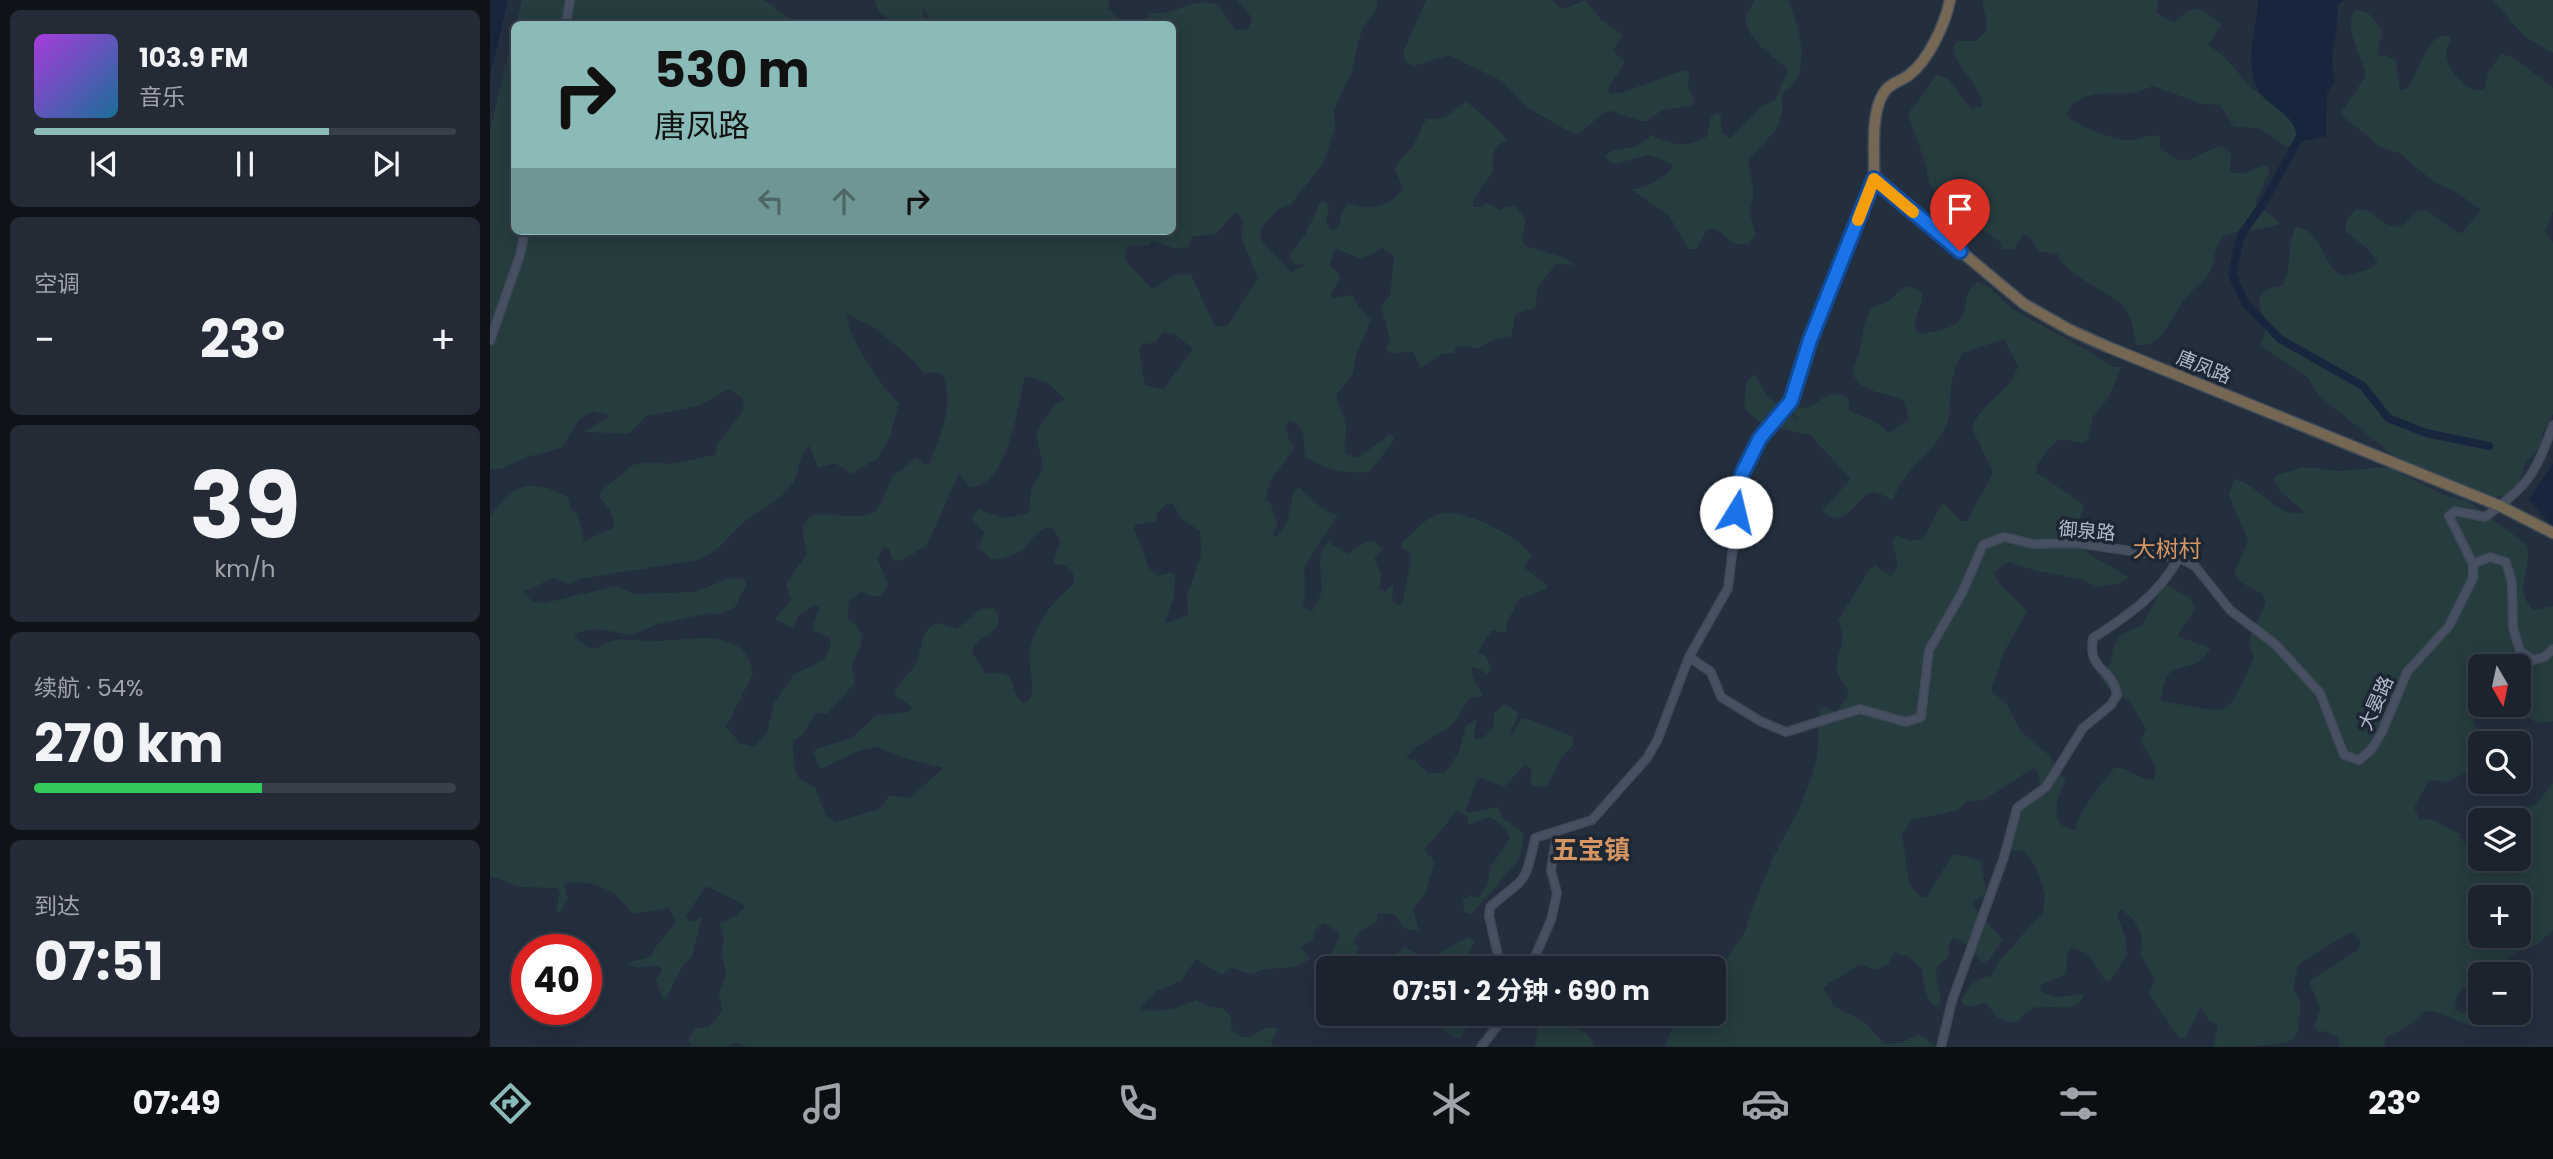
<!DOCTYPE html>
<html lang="zh">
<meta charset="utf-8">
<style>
:root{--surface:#1b232e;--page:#242b36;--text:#f1f3f6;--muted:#a0a4aa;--line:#39404a;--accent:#8bbbb9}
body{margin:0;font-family:Poppins,"Noto Sans SC",sans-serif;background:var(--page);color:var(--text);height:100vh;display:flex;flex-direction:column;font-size:26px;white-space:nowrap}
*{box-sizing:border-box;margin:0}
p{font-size:23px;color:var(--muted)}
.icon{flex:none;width:38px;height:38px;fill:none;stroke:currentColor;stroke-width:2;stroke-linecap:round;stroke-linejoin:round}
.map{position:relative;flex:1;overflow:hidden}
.side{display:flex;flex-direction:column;gap:10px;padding:10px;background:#0f1319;width:490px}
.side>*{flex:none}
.guide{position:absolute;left:21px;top:21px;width:665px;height:214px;border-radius:10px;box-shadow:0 4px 18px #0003,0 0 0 2px var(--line);background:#8bbbb9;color:#111;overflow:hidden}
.needle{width:46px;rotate:171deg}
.buttons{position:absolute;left:1978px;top:654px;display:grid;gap:14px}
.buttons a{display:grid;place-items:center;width:63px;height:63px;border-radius:10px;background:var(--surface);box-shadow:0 4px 18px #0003,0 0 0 2px var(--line);font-size:35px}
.speed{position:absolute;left:21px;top:934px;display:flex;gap:14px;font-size:35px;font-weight:700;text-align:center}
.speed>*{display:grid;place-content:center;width:91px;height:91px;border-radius:50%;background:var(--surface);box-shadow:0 4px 18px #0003,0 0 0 2px var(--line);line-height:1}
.speed .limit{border:10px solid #d22;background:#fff;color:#111}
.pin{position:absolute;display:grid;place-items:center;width:60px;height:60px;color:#fff;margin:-72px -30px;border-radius:50% 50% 50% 0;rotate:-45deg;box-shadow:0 0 7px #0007}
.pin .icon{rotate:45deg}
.me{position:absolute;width:77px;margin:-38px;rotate:9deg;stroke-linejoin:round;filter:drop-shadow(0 0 5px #0008)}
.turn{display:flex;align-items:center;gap:24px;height:147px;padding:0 28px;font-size:32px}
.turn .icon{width:91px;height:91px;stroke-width:2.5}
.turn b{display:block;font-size:49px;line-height:60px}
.lanes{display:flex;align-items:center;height:66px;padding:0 28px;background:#0003;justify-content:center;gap:35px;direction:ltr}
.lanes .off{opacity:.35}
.big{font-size:52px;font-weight:700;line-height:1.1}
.side .widget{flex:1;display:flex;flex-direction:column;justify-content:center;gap:10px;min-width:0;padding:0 24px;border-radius:10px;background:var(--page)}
.side .dial{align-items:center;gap:0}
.dial b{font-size:91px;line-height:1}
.song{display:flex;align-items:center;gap:21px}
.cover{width:84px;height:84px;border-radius:10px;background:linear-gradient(135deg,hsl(280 70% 55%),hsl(200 70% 35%))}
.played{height:7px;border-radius:4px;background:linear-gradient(90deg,var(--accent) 70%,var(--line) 70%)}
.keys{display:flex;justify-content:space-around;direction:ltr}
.heat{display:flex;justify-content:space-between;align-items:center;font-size:38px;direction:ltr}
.charge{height:10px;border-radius:5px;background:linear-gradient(90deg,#34c759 54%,var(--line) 0)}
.trip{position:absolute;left:826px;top:956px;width:410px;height:70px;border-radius:10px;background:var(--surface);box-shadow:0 4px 18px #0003,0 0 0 2px var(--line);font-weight:700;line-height:70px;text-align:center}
.menu{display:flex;height:112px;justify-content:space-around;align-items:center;background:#0b0e12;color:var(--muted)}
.menu .icon{width:49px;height:49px}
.menu .on{color:var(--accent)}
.menu b{font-size:32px;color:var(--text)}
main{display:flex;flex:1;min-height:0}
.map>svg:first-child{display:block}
.green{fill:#263c3f;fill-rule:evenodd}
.water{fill:#17263c}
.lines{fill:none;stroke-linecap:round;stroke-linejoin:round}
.river{stroke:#17263c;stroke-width:8}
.secondary-casing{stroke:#414a57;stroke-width:10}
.highway-casing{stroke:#434c59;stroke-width:13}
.secondary{stroke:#465061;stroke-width:7}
.highway{stroke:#746855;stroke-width:10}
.route-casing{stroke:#114b97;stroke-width:18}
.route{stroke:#1a73e8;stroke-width:12}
.slow{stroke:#f59e0b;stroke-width:12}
.labels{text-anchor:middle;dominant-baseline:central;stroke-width:7;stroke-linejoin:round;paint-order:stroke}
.street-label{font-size:19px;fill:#b4bcc9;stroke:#1d2633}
.quarter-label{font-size:23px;fill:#d59563;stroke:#1d2633}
.district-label{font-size:26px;font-weight:bold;fill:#d59563;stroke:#1d2633}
</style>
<main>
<section class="side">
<div class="widget">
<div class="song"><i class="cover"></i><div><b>103.9 FM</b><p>音乐</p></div></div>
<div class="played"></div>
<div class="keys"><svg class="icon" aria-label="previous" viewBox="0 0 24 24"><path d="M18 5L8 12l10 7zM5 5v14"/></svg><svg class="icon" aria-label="pause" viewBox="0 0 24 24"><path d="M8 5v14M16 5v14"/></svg><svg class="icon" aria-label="next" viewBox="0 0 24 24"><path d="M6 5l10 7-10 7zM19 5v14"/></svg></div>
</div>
<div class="widget"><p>空调</p>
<div class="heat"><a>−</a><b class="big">23°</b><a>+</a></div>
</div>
<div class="widget dial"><b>39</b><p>km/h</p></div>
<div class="widget"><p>续航 · 54%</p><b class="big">270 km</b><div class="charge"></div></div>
<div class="widget"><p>到达</p><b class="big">07:51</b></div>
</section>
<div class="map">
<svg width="2063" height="1047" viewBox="0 0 2063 1047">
<rect width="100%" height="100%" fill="#242f3e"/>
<path class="green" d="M32,0H274L308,24H26Z
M385,0H620L618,9L636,24H447L438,18L434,7L432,11L438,24H397V17L388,11Z
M746,0H888L886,10L872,29L861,74L850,95L844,112L845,128L834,162L801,204L788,209L771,228V241L801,272L815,265L804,264L799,256L815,235L831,201L836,202L839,207L836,224L842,231L849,227L852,212L859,203C880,211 899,208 913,189L905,169C910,157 921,151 926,140C930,132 931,126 937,119L954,118L976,102C981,104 1015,135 1017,140C999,149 1004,156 1003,172L984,198L983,207H993L995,202L1010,210L1018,206L1026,207L1036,220L1032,239L1036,246L1075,258L1084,265L1066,264L1048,287L1045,308L1026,314L1021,336L1006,339L987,348L966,346L964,353L951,354L931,368L923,352L900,353L896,349L900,340L891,306L900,296L904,257L892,248L872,259L847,249L844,251L840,265L850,275V280L840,294L844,298L863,295L868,306L881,320L866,355L863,374L847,394C847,408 858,420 856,433C855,442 853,445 856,454L868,458L899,435L904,437L903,441L881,471C861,476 831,469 815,456C813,441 817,427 800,420L795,425L799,439L805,447L780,481L775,500L780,502L788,525L783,535L785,538L797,523L803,493L809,487L835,511L848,515L814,567L815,595L812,604L819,611L823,610C825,605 830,598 831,593C834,577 823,554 839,542L857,554L877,541L885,542L892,549L884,559L891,574L890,589L895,592L904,583L902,600L909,605L913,603L921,557L920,553L911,547L912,542C924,534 932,520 946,515C969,505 1028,536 1042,555L1033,567L1056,584L1057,589L1030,598L1018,620L1015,633L1002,630L989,650L988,654H995L1002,670L997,674L985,667L981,668L984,681L993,696L980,698L962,725L923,749L916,759L925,760L937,773H955L969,752L976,725L986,720L984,739H992L1004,727V713L1014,704L1029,713L1020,734L1022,736L1031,719L1035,718L1082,736L1084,744L1071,758L1057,787L1043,786L1040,783L1042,770L1035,765L1014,787L988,777L975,811L978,813L1008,807L1014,819L1034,834L1030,856L1025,864L982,914L974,912L973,899L980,895L988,898L997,886L1001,866L1020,839C1017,828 1009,822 999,817L979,825L977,816L968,810L934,850L945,861L935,895L923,909L929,931L914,928L904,914L887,913V922L871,931L863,941L869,948L861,968H855L854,960L841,953L850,937L849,932L833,923L825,930L823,939L811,947L820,959L806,967L774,969L763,974L740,968L732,975L706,959L691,981L668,990L651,1006V1011L683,1009L706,1000L719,1007L732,1008L741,1016V1029L752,1037H762C769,1031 779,1024 788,1029L781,1042L783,1047H256L246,1042L236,1047L202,1046L198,1040L206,1028L219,1027L232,1011L229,994L236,973L231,951L234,939L230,924L244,917L255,907L251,903L216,886L196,916L200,922L212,918L202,956L191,969L176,998L172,997L166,980L172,970L170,966L145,967L138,963L162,956L164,949L186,922L179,908L142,914C126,889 104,879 74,884L78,898L70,912H66L70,892L67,888L31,887L0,876V516C25,483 42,477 79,498L81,509L87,513L94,541L124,528C123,513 118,507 109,496L112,490L143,465L157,462L178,464L225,455L228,443L254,409L252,398L238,389L209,406L156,416L139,434L95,432L120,415L102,411L89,419L72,448L37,457L11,469H0V130L24,29V231H682V24H660L657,19L659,13C667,13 676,13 683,11C703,4 705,0 728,4L745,30L758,29L762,18ZM746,212L754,221L751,237L768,278L738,325L725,327L701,274L684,275L662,289L634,259L637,246L659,245L662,241L687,249L698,247L703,236L725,235ZM357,314L383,327L423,360L435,374L446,372L453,375C465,405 450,434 440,463L434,465L427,457L402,477L392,502L385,512C359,522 348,511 323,515C305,527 316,538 317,554L296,584L301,600L285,619L304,629L308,616L324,605L329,607L323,626L324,631L339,637L341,644L334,660L304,674L284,703L277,733L264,747L250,743L236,727L263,674C256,626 203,640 169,641C154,642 139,638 125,640C115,641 110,649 100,649L84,637L89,632L107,629L142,635L168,624L219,613L229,615L245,607L256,585L255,579L240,578L205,592L144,594L125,586L55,603L42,601L33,592L63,578L79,584L90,579L208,560C234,549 237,535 257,520C272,508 292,500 303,483C311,472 308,452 320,446L328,468L345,463L361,474L388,458L400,437L409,403C395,392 355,333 357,314ZM673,332L684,334L703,349L673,389L655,385L649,351L651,345L666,342ZM535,376L558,383L575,399L564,406L546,432L553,468L541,489L539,513L514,518L488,509L482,519L494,532L489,548L502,560C512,558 522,557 531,551C544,542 543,529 562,527L570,541L563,564L574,565L583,572L584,584C563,601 545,623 540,650C536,667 550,690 536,703C513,696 537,668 496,674L482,652C486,633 521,632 504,608L491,609L467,629L446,623C427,634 434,651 424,667C418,676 406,683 404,694L422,707L419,712L385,716L362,738L326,749L323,753L331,769L368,751L387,747L413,758L453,768L420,798L400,795L389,809L346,822L336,816L325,788L309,778L304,766L303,741L313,734L326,713L337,714L365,683L361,665C372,644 380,635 358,619L359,602L371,592C386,595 389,603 398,583L387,559L394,546L399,549L403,561L413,560L437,545L469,473L479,487C516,491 529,404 535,376ZM678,503L683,504L692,519L710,531L711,555L697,597L698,615L675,623L684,596L685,577L681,572L668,576L659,568L644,529L646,524L666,522L668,512Z
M936,0H1062L1073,9L1096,0L1111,20L1133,35L1123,51L1135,62L1117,90L1121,94L1134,92L1194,70L1200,72L1198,86L1204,101L1203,106L1172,110L1157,121H1150L1121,111L1115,112L1088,134L1082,133L1038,108L1008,79L959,55L923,66L915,60L913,53Z
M1265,0H1298C1309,28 1325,73 1292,94V112L1286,130L1258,160L1264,194L1259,212L1266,235L1258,244H1245C1236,239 1224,220 1215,233C1211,238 1211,243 1206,249H1199L1179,216L1141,189C1155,190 1173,178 1183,168L1181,163L1160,155L1124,164L1114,157L1123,150L1147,146L1162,135C1179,145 1201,149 1217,136L1221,117L1226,113L1232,114L1231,132L1240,138L1269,108L1285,100L1298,70C1281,53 1259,44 1255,17Z
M1492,0H1669L1666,13L1684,23L1698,10L1710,9L1732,24L1718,44L1735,58L1763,89L1801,117L1809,142L1797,147L1769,128L1744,127L1730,105L1712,104L1663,86C1656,88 1649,93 1642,93C1619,94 1591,89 1577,112L1578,117C1594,128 1622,141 1642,140C1652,139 1659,134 1670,136V147C1698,175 1705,151 1733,146L1741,153L1740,170L1744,173H1755L1773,165L1778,166L1780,171L1765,203L1791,223C1774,232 1743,229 1734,237C1722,247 1726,260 1720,271C1715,281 1705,287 1698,295C1683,311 1674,349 1647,345C1642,330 1643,315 1631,304C1615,290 1571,272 1568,254L1549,252L1540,238L1533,234L1524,249H1512L1511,243L1486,225L1481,205L1449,193L1439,184L1436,165L1418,114L1447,75L1457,78L1481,108L1492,107C1494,85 1464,69 1463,46L1467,41H1485C1504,30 1494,16 1492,0Z
M2003,0H2063V53L2034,36Z
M1866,9L1878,13L1893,30L1887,52L1891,57L1895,55L1906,61L1910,90H1915C1930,74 1934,42 1952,35L1959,36L1961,41C1947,59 1968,82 1984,90H1995L1998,72L2011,54L2024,58L2063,88V211L2055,231L2063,243V414L2052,433V445L2035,464L2028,484L2015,497L1994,496L1904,456L1829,396L1819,379L1770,345L1775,334L1769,298L1776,289L1792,286C1804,267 1795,247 1806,227C1835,231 1831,267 1854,276L1879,269L1888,262L1879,250L1855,231L1857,219L1866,209L1877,210C1895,223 1907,239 1924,212L1936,210L1968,233L1973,232L1991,210L1963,190L1944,182L1909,153L1891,147L1850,114L1876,76C1873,57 1851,26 1866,9Z
M1487,282C1504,286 1511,302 1526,311C1558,330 1592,346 1624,367H1631L1619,397L1603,417L1598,440L1592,443L1570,439C1561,446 1547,460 1546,472L1594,505C1593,514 1586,525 1588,533C1592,560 1623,563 1638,578L1627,584L1608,587L1590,579L1551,572L1518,562L1504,573C1510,592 1531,599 1537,612L1515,650L1501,690L1518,706L1530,731L1560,756L1576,781C1566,797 1557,828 1586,830C1585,814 1614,782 1624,768C1640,766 1648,782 1663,779C1671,763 1657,755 1651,742L1656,729L1640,701L1617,688L1610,677L1621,663L1623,648L1629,635L1651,626L1675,584L1699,598L1706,608L1687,636L1720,648C1709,673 1690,661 1679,674C1674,680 1673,693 1670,701L1723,710L1736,708L1745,698L1764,657C1751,633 1771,623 1776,601C1770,587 1752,588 1744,574L1758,540L1739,495L1744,479C1768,483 1789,521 1814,512L1790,491L1784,479L1787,475L1814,467L1849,471L1898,467L1956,496L1978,501L2036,544C2045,566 2021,587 2043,610L2063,606V721L2048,723L2017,705H2028V667H1990V705H2003L1996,715L1983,714L1990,746V766L1957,782L1939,780L1924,808L1930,820L1940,819L1972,835L1969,837L1975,842L1990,846V859H2028L2027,811L2045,805L2063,783V930L2048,944L2025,953L2008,970L2009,975H1990V987H1973L1966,998L1965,1010L2004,1023C1976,1035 1962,1011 1936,1011L1917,1027L1896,1037L1894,1047H1849V1039L1839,1032L1827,1031L1825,1025L1830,1008L1819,981L1868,950L1871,940L1862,931L1808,965L1803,988C1811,1001 1812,1003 1809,1018C1808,1025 1809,1032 1804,1039C1792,1047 1741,1047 1723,1047L1728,1026L1719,1020L1711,1007L1695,1038H1689L1660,996L1659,991L1665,981L1651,955L1652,936L1644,920L1631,909L1627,913L1636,940L1637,955L1620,981H1615C1608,969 1598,950 1582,948L1577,953L1576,974L1551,985L1550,991L1566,997L1594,994C1586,1018 1557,1001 1541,1009C1533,1013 1532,1020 1523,1023L1507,1017L1496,1003L1480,1007L1474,1005L1471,1000C1478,987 1486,977 1501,976L1510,960L1553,912L1555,894L1546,867L1533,850L1523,851L1519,846L1529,819L1528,808L1551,787L1548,772L1543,768L1494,800L1477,802L1468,810L1452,814L1422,819L1412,834L1419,884L1432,898L1437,896L1461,857L1466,854L1491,861L1496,893L1483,903L1485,909L1513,940L1496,964C1482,957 1479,942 1464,937L1460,941L1458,958C1435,971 1453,985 1450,1003L1444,1006L1437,998L1431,968L1419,957L1404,952L1398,964L1386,970L1368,964C1357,977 1339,979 1334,989L1344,1006L1374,1022L1395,1044L1411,1043L1429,1034L1447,1047H1175L1180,1032L1195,1013H1223V978L1256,930L1260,913L1284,856L1310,807L1321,779L1327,756L1330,709L1335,707L1346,712L1357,697L1358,689C1331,662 1363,649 1348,620L1380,569L1385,565L1400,576C1415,566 1403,555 1402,541L1406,535L1422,541L1433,539L1451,505L1455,504L1471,521H1477L1503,473L1482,428C1491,402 1521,392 1528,366L1514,339L1473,353C1454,380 1466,408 1454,431C1439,457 1413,470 1403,500L1385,492L1379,493C1366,502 1351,532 1332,510L1361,479L1320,435L1273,425L1254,408L1256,383L1264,374L1279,398L1308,420L1300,409L1304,406L1316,409C1331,402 1340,386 1359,399V411L1386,422L1399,433L1419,419L1414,401C1399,391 1375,395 1365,378C1360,370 1367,359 1369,352C1373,339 1372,327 1378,315C1382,305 1386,307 1395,303C1409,297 1410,278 1432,292C1434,307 1422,316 1426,332C1434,335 1440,332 1448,331C1488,322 1466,297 1487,282ZM1990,898H2028V936H1990Z
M978,937L985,942L978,954L981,961L970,968H892L914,947L938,959Z
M2028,981L2035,985L2037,998L2033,1010L2028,1008Z
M901,1013H986L970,1038H965L938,1017H933L927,1024L917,1025Z
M1056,1015C1065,1016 1065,1020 1072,1024C1084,1032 1101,1027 1104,1047H1045L1048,1025Z"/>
<path class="water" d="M0,0H18L0,76Z
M1768,0H1855L1847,5C1850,37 1837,47 1845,81L1837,93L1836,136L1809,142C1804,109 1774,106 1767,88C1754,57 1767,32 1768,0Z
M2063,463V528L2039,499Z"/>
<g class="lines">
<path class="river" d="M1814,129L1773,204L1751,235L1742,274L1755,303L1790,339L1873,386L1898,418L1936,433L1999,446"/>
<g class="secondary-casing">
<path id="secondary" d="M76,24L80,0
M0,341L30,255L35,231
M1983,564L2000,557L2016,562L2022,583L2023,628L2030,651L2043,660L2054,657L2063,649
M1199,657L1221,672L1231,697L1270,721L1296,732L1370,709L1416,722L1431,717L1439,650L1472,593L1493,545L1514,537L1543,544L1586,543L1689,558L1705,566L1740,610L1785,644L1830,693L1854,755L1869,760L1881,750L1892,732L1917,672L1959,626L1983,578V564L1959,516L1965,511L1995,517C2038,486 2045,475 2063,425
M1011,968L999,916L1000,907C1035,876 1035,887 1045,838L1102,820L1157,758L1167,741L1199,657L1238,588L1252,474L1270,438L1301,401L1320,340L1384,179
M1040,968L1061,920L1067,893L1061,870L1067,832
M991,1047L1013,1019V1013
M1451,1047L1462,1001L1514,857L1527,808L1556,787L1593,728L1621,705L1627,695C1623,667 1597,672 1603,638C1639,615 1668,595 1689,558"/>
</g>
<g class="highway-casing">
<path id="highway" d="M1460,0C1455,24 1439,60 1419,75C1410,82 1399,83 1393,94C1380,116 1385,154 1384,179L1534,304L1580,330L1618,347L2010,506L2063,533"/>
</g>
<use href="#secondary" class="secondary"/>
<use href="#highway" class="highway"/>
</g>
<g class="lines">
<g class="route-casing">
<path id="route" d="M1246,512L1252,474L1270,438L1301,401L1320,340L1384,179L1470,251"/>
</g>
<use href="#route" class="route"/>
<path class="slow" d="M1368,220L1384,179L1423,212"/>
</g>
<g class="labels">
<g class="street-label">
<text transform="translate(1714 367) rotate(22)">唐凤路</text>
<text transform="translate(1597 531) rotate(5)">御泉路</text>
<text transform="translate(1886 703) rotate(-66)">大晏路</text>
</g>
<g class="quarter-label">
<text x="1677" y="549">大树村</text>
</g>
<g class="district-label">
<text x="1101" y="850">五宝镇</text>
</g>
</g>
</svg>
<div class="buttons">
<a><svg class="needle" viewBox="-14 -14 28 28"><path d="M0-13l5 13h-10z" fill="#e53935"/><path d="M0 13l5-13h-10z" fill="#a0a4aa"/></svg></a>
<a><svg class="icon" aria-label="search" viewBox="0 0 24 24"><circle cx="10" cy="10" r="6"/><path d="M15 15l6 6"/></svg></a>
<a><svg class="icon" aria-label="layers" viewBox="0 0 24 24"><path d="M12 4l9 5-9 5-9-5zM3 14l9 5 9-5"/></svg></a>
<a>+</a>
<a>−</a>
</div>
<div class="speed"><div class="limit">40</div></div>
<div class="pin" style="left:1470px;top:251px;background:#d93025"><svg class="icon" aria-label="arrive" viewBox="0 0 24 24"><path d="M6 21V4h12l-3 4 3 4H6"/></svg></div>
<svg class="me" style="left:1246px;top:512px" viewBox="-20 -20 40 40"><circle r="19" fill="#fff"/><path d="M0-13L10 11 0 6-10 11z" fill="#1a73e8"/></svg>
<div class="trip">07:51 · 2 分钟 · 690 m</div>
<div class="guide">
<div class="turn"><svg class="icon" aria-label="right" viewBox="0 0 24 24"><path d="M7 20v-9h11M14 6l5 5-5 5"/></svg><div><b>530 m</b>唐凤路</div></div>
<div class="lanes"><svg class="icon off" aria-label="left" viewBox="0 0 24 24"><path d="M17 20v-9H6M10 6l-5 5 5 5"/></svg><svg class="icon off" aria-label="ahead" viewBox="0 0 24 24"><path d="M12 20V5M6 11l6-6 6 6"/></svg><svg class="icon" aria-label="right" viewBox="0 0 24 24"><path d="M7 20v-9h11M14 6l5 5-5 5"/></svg></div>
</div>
</div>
</main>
<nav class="menu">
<b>07:49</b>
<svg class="icon on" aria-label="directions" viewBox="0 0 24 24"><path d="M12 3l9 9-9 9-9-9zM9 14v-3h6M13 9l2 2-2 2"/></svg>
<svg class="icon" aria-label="music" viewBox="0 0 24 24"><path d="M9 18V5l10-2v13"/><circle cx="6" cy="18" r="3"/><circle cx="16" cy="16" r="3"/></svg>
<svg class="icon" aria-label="phone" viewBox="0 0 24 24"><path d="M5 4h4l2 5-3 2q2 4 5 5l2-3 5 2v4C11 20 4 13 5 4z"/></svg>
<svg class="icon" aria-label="climate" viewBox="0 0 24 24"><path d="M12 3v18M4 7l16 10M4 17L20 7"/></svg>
<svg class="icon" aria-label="car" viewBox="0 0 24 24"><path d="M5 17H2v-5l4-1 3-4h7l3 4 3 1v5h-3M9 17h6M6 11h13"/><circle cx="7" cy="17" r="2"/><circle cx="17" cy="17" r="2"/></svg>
<svg class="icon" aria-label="filters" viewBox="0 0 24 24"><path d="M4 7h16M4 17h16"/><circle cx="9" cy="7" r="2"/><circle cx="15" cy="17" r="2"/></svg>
<b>23°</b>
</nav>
